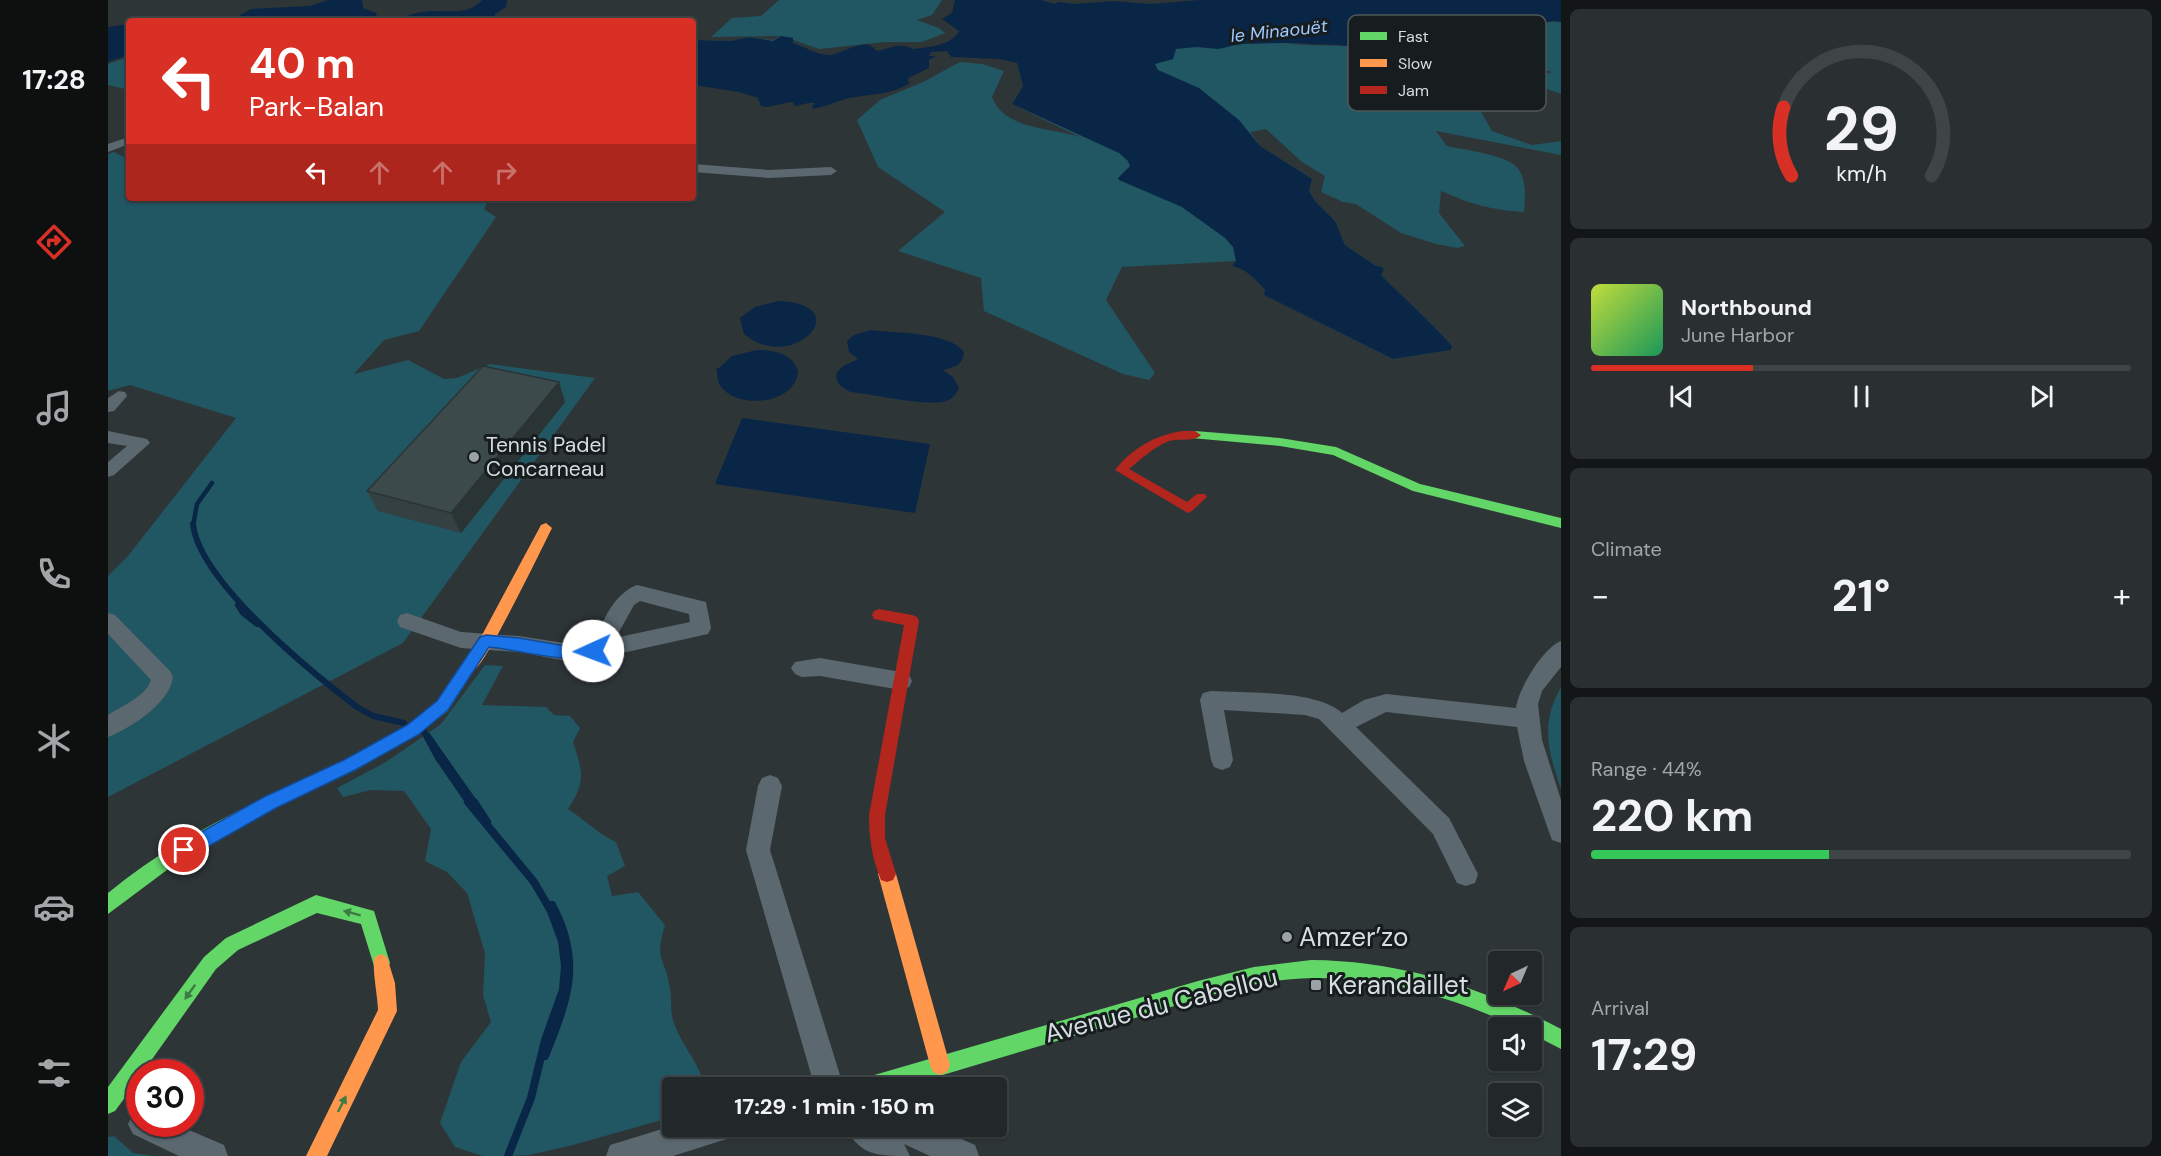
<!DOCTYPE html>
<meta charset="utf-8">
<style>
:root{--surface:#222829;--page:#2a3031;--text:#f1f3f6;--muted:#a2a6a8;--line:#3f4446;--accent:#d93025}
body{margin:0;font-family:"DM Sans",sans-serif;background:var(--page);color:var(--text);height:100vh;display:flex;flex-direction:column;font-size:22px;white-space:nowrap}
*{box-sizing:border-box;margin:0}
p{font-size:20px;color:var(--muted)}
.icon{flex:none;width:33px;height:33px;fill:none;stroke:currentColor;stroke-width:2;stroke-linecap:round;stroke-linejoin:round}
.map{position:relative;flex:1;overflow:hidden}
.drawer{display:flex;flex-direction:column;gap:9px;padding:9px;background:#131617;width:600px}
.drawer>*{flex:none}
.hud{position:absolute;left:18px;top:18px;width:570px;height:183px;border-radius:6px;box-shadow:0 2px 4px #0004,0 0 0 2px var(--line);background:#d93025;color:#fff;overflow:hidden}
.needle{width:39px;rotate:224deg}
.buttons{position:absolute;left:1380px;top:951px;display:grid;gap:12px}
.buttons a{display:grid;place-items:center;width:54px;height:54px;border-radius:6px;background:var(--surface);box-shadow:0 2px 4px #0004,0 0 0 2px var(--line);font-size:30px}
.speed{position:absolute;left:18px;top:1059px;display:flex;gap:12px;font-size:30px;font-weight:700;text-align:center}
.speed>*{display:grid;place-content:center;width:78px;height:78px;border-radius:50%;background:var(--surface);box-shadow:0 2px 4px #0004,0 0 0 2px var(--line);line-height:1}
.speed .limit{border:9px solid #d22;background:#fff;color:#111}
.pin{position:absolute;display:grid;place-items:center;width:51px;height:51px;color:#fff;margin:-26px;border:3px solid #fff;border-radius:50%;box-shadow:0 2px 6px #0007}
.me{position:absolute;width:66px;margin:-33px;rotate:268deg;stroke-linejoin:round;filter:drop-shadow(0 0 4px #0008)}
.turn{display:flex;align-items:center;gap:21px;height:126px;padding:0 24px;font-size:27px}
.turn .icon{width:78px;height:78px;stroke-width:2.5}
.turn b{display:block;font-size:42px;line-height:51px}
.lanes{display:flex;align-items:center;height:57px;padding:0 24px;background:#0003;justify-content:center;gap:30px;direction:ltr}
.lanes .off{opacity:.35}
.big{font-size:45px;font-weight:700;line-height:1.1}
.drawer .card{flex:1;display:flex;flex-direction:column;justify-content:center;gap:9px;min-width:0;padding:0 21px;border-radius:9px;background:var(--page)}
.drawer .dial{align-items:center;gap:0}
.dial svg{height:156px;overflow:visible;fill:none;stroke:var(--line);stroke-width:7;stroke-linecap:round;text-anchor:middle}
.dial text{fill:var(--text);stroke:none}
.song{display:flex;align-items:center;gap:18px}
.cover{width:72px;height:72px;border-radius:9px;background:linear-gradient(135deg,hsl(70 70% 55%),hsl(150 70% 35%))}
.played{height:6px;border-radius:3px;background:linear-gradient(90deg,var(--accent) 30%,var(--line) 30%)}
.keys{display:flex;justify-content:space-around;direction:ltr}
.heat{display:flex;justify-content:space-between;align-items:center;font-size:33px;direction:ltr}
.charge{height:9px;border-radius:4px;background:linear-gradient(90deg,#34c759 44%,var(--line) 0)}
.trip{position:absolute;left:554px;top:1077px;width:345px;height:60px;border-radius:6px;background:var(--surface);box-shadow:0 2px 4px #0004,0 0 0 2px var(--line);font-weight:700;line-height:60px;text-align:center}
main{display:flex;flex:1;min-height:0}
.menu{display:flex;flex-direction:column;width:108px;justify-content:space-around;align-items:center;background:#0e1010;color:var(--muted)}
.menu .icon{width:42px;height:42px}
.menu .current{color:var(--accent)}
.menu b{font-size:27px;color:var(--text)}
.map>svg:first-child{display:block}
.green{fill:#215663}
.water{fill:#092647}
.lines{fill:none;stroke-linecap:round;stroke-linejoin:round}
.stream-far2{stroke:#092647;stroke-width:4.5}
.stream-far1{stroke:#092647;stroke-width:6}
.stream{stroke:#092647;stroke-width:8}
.street{fill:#5b6870;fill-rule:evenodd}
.fast{fill:#63d668;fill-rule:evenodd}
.slow{fill:#ff974d;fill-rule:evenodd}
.jam{fill:#b3261e;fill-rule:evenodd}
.wall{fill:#344041}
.shaded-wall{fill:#2b3435}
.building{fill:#3d4a4c;stroke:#2b3435;stroke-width:1.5}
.oneway{fill:#3d7a44}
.route{fill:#1a73e8;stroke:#114b97;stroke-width:1.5}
.poi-dot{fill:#9ba3a6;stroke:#171d1f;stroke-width:2}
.labels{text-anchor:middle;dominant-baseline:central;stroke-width:6;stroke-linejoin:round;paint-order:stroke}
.far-water-label{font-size:18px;font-style:italic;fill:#9fc7fb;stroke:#171d1f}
.poi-label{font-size:21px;fill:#d6dee1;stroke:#171d1f;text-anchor:start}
.near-poi-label{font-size:26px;fill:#d6dee1;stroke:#171d1f;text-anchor:start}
.near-street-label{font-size:26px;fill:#d6dee1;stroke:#171d1f}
.key{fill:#171d1f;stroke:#505759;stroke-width:1.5}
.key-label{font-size:16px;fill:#d6dee1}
</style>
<main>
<nav class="menu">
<b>17:28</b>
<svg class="icon current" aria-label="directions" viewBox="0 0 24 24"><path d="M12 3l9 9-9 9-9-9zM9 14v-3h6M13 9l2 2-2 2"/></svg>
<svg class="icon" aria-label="music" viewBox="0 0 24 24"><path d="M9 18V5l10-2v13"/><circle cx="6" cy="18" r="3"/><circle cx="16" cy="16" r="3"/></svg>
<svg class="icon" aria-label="phone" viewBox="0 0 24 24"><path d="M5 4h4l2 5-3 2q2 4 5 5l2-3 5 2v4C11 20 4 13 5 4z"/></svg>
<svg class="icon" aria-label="climate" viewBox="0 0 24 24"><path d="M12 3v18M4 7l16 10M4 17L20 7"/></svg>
<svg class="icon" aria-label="car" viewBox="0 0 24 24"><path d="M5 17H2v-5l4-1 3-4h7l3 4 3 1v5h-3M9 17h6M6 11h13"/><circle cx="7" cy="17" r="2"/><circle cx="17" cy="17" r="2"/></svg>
<svg class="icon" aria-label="filters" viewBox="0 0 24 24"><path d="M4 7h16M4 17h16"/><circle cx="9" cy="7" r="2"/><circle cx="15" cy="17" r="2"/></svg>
</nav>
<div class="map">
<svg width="1453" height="1156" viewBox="0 0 1453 1156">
<rect width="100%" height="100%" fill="#2e3537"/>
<path class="green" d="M671,0H834L824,15L809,20L831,28L837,33L814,42H777L711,49L685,40V43L696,46L585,40L623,41L641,37L665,40L672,36L603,37L624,18L653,16Z
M1447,21L1453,22V94L1439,89L1429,81L1432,76L1444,72L1407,61L1380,72H1350L1384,131L1424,145L1453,141V155L1328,131L1339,146C1356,150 1403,155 1411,170C1419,182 1417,198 1416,212C1383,210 1362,204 1333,191L1331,213L1357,246L1349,248L1328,244L1293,233L1248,204L1235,202L1213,192L1217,176L1194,162L1158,129L1142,132L1152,146L1204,179L1201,191L1207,201L1227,221L1237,245L1268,266L1274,267L1276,270L1273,275C1297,299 1322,321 1344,346L1343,350L1285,359L1156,295L1157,290C1147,279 1138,269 1124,266L1128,261L1014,267L998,300L1047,373L1041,380L1015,374L876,311L873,278L790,251L837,212L770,167L749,120L772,100L815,82L852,62L874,64L896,71L884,97C896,130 943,127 972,137L904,104L915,86L909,63L998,38L1266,41L1180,44C1207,46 1235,45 1262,47C1291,50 1318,59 1347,60C1363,61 1371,71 1387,62L1383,48H1393L1390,46L1399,39L1398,37L1408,25L1423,26Z
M21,57V90L0,85V64Z
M6,152L21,160V198H382L376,209L388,217L311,331L276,340L246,374L300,360L336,379L349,378L382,364L487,378L295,643L0,797V576L20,556L128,418L22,385L0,391V154Z
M377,665L395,666L374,705L438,707L446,715L462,716L472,728L465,742C475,772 478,782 460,809C477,820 489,833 508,842L517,866L499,876L504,896L530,892L557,925C546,962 557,956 562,988C564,998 562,1010 565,1020C572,1044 592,1063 597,1087L564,1088V1117L465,1145L421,1155L397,1156H375L347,1147L332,1123L353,1062L383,1022L375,995L377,953L359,893L339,872L317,861L323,829L296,791L263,790L235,797L229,788L278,762L333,724Z
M1453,687V789C1440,751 1432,724 1453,687Z
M6,1136L25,1153L45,1156H0V1137Z"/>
<path class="water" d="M220,0H254L255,8L268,13L270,21H122L143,9L202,6Z
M374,0H399L398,7L387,14L386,21H283C294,19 304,13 315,12C334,8 359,18 374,0Z
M847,0H933L947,4L950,2L966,4L1006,1L1042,4L1092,0H1453V22C1437,19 1424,26 1408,25L1398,37L1399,41L1391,46L1395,48H1384L1388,55L1385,56L1387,62L1379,67H1372L1356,61L1323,59L1282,50L1230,45L1176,43L1132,44L1110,49L1089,47L1068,49L1065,59L1047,64L1050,70L1091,88L1131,120L1152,146L1204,179L1201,191L1207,201L1227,221L1237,245L1268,266L1274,267L1276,270L1273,275C1297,299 1322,321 1344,346L1343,350L1285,359L1156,295L1157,290C1147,279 1138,269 1124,266L1128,261L1125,247L1117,238L1074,207L1011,180L1010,178L1022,166L1020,161L1011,153L904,104L915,86L909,63L891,59L843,57L839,51L823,52L821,56H828L821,60V68L800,78L801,84C782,95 762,94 741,98C729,101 717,107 705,109L704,106L707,103C699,102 693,106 685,106L686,103L683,102L659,107L653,106L650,98L631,92L585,85V40L623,41L641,37L665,41L673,36L685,38V43C697,46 707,55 721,55C733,55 751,40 763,46C765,47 767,50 770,51C782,48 793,42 805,49C819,47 844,46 851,31L834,19L844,13Z
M21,24V55L0,62V27Z
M670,301C752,304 684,375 636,334L632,318L647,307Z
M763,330C787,333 842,332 856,352C855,366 846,367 835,370L845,377L851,388C848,394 845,399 838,401C820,407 764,394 743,392C734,388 726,383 729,372L735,366L750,359L741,352L739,341L746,335Z
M649,350C666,350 686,354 690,372C687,404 631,410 613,387C608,381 610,371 608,368H611L624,356Z
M634,418L822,444L807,513L607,484Z"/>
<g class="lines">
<path class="stream-far2" d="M85,526L89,504L104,483"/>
<path class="stream-far1" d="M85,524C91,581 203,672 249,707L265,716L296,723
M130,605L135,613L149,624
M315,730L330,758L361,803
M320,736L367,803"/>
<path class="stream" d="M360,802L426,882L443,911L454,941L457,966L455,990L437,1040L423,1098L400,1156
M366,802L379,822
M437,1056C459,1001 475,962 444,905"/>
<path class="street" d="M21,137V144L0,152V144Z
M585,164L661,170L723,167L729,171L723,175L661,178L585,172Z
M11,391L17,392L19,396L6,411L0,412V398Z
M0,431L39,439L42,443L6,475L0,477V462L19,446L0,443Z
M529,585L598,602L603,628L600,634L469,663L411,652L353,648L292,627L289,621L292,615L299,613L353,632L411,636L469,645L491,641C491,621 509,592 529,585ZM532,601L581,614L582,622L511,637V632L526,605Z
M0,613L7,615L62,671L65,677C62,703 23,728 0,737V715C14,706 38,696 43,680L0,634Z
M1453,641V667L1434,691L1430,704L1434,740L1453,800V843L1444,840L1441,832L1416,761L1409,727L1278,712L1248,727L1341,818L1370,874L1367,883L1358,886L1349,883L1325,834L1211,719L1197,715L1116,710L1125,760L1122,767L1114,770L1106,767L1103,760L1092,700L1095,693L1103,691C1137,693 1210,690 1234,713L1256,700L1278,694L1408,708C1410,689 1436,647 1453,641Z
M712,658L793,672L801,675L804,681L801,687L793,690L712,676L694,677L687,674L683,668L687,662Z
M662,775L670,778L674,786L662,850L736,1088H707L638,850L650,786L654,778Z
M32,1111V1124H67L116,1145L120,1156H71L25,1134L20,1124L25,1114Z
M564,1126H633L628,1136L565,1156H498L502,1145Z
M737,1126H770L777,1132L774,1126H824L867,1145L871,1156H822L796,1144L802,1156C769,1156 752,1156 737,1126Z"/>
<path class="fast" d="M1087,431L1172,438L1228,447L1312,484L1453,518V528L1305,491L1225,455L1172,446L1083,438L1081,435L1083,432Z
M363,658L368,660L370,664L340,711L309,735L248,770L168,808L63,867L0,914V893C57,845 128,811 196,779C234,761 302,731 330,701C341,690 349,673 358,660Z
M208,895L266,911L282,963L279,969L273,972L267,969L253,924L209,913L130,950L108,969L35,1072H32V1077L7,1111L0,1114V1087L96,957L118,938Z
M1203,960C1295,961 1372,987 1453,1029V1049L1424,1034V1028H1411C1345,997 1277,977 1204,978C1144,979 1084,1001 1027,1018C949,1041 870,1064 791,1088H746L749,1081L756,1078L1090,981L1146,967Z"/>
<path class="slow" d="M438,523L444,528C434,548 379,662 367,669C363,671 362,670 358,668L356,664L373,637L433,525Z
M779,866L785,868L788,874L842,1065L839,1072L832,1075L825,1072L822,1065L770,874L773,868Z
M273,954L279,957L287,983L289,1011L219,1156H198L270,1010C270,997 263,965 267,957Z"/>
<path class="jam" d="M1075,431H1087L1093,435C1086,442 1071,438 1061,441C1046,447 1033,459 1021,469L1079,502L1089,494H1097L1099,497L1084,511L1080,513L1007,470C1023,449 1049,434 1075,431Z
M771,609L804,615L809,617L811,621L777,815V838L788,874L785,880L779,882L773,880C764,859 761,837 761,815L796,625L766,619L764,615L766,611Z"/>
</g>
<path class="wall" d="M451,382L457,402L353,533L270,511L259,491Z"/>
<path class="shaded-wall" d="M451,382L457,402L353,533L343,513Z"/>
<path class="building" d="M375,366L451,382L343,513L259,491Z"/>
<defs><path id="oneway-solid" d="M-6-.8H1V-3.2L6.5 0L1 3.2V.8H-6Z" transform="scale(1.5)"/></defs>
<g class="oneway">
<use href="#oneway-solid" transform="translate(244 913) rotate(-165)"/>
<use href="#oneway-solid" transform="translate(82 992) rotate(125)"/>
<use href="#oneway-solid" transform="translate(234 1104) rotate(-63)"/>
</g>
<path class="route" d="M378,635L411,638L469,648L485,645L490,646L492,651L490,655C462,665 413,650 381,647L340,710L310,735L247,770L168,808L83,856L76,859L70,856L68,850L70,845L156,797L236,760L299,725L329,701L372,637Z"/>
<g class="poi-dot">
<circle cx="366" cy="457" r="6"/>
<circle cx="1179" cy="937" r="6"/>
<rect x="1202" y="979" width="12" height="12" rx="3"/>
</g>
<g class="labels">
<g class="far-water-label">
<text transform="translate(1171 31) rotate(-6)">le Minaouët</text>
</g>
<g class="poi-label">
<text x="378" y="445">Tennis Padel<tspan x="378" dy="24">Concarneau</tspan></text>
</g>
<g class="near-poi-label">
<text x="1191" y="937">Amzer’zo</text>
<text x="1220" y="985">Kerandaillet</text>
</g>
<g class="near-street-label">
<text transform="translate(1053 1005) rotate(-14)">Avenue du Cabellou</text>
</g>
</g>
<rect x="1240" y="15" width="198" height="96" rx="9" class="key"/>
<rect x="1252" y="32" width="27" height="8" fill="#63d668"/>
<rect x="1252" y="59" width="27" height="8" fill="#ff974d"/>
<rect x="1252" y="86" width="27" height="8" fill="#b3261e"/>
<g class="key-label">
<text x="1290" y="42">Fast</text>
<text x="1290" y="69">Slow</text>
<text x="1290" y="96">Jam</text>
</g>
</svg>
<div class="buttons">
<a><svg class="needle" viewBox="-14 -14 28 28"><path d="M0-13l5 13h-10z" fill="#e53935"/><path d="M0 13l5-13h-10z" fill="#a2a6a8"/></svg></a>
<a><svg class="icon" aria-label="sound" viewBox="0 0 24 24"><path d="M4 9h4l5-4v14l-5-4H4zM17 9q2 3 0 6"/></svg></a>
<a><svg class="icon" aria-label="layers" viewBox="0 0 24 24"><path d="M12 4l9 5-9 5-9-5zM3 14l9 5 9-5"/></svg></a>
</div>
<div class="speed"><div class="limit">30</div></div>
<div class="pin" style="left:76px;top:850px;background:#d93025"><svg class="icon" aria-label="arrive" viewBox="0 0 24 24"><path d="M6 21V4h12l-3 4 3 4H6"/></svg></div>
<svg class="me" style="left:485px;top:651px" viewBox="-20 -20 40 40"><circle r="19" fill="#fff"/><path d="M0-13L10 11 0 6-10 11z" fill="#1a73e8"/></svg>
<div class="trip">17:29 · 1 min · 150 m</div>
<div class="hud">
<div class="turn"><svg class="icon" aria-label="left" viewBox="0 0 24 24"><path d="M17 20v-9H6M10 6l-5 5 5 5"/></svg><div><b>40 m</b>Park-Balan</div></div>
<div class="lanes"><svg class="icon" aria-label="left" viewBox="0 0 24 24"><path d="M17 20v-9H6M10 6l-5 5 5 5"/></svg><svg class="icon off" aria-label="ahead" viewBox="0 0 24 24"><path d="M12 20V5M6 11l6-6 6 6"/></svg><svg class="icon off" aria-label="ahead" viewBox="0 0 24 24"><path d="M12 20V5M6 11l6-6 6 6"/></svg><svg class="icon off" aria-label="right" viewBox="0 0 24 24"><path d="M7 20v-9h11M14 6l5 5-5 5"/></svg></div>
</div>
</div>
<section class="drawer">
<div class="card dial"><svg viewBox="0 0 100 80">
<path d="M14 69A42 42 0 1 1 86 69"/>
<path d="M14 69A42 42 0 0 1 10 34" stroke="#d93025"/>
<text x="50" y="56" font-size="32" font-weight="700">29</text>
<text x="50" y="72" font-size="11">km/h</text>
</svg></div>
<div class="card">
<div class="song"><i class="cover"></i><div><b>Northbound</b><p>June Harbor</p></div></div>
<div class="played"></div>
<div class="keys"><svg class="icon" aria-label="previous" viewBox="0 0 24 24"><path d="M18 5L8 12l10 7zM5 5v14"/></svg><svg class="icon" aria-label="pause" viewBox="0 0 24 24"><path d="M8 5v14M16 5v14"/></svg><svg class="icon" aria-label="next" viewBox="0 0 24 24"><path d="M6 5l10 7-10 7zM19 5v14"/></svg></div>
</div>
<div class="card"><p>Climate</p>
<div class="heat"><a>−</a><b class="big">21°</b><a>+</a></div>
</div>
<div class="card"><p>Range · 44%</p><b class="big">220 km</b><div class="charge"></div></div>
<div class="card"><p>Arrival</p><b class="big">17:29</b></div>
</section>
</main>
